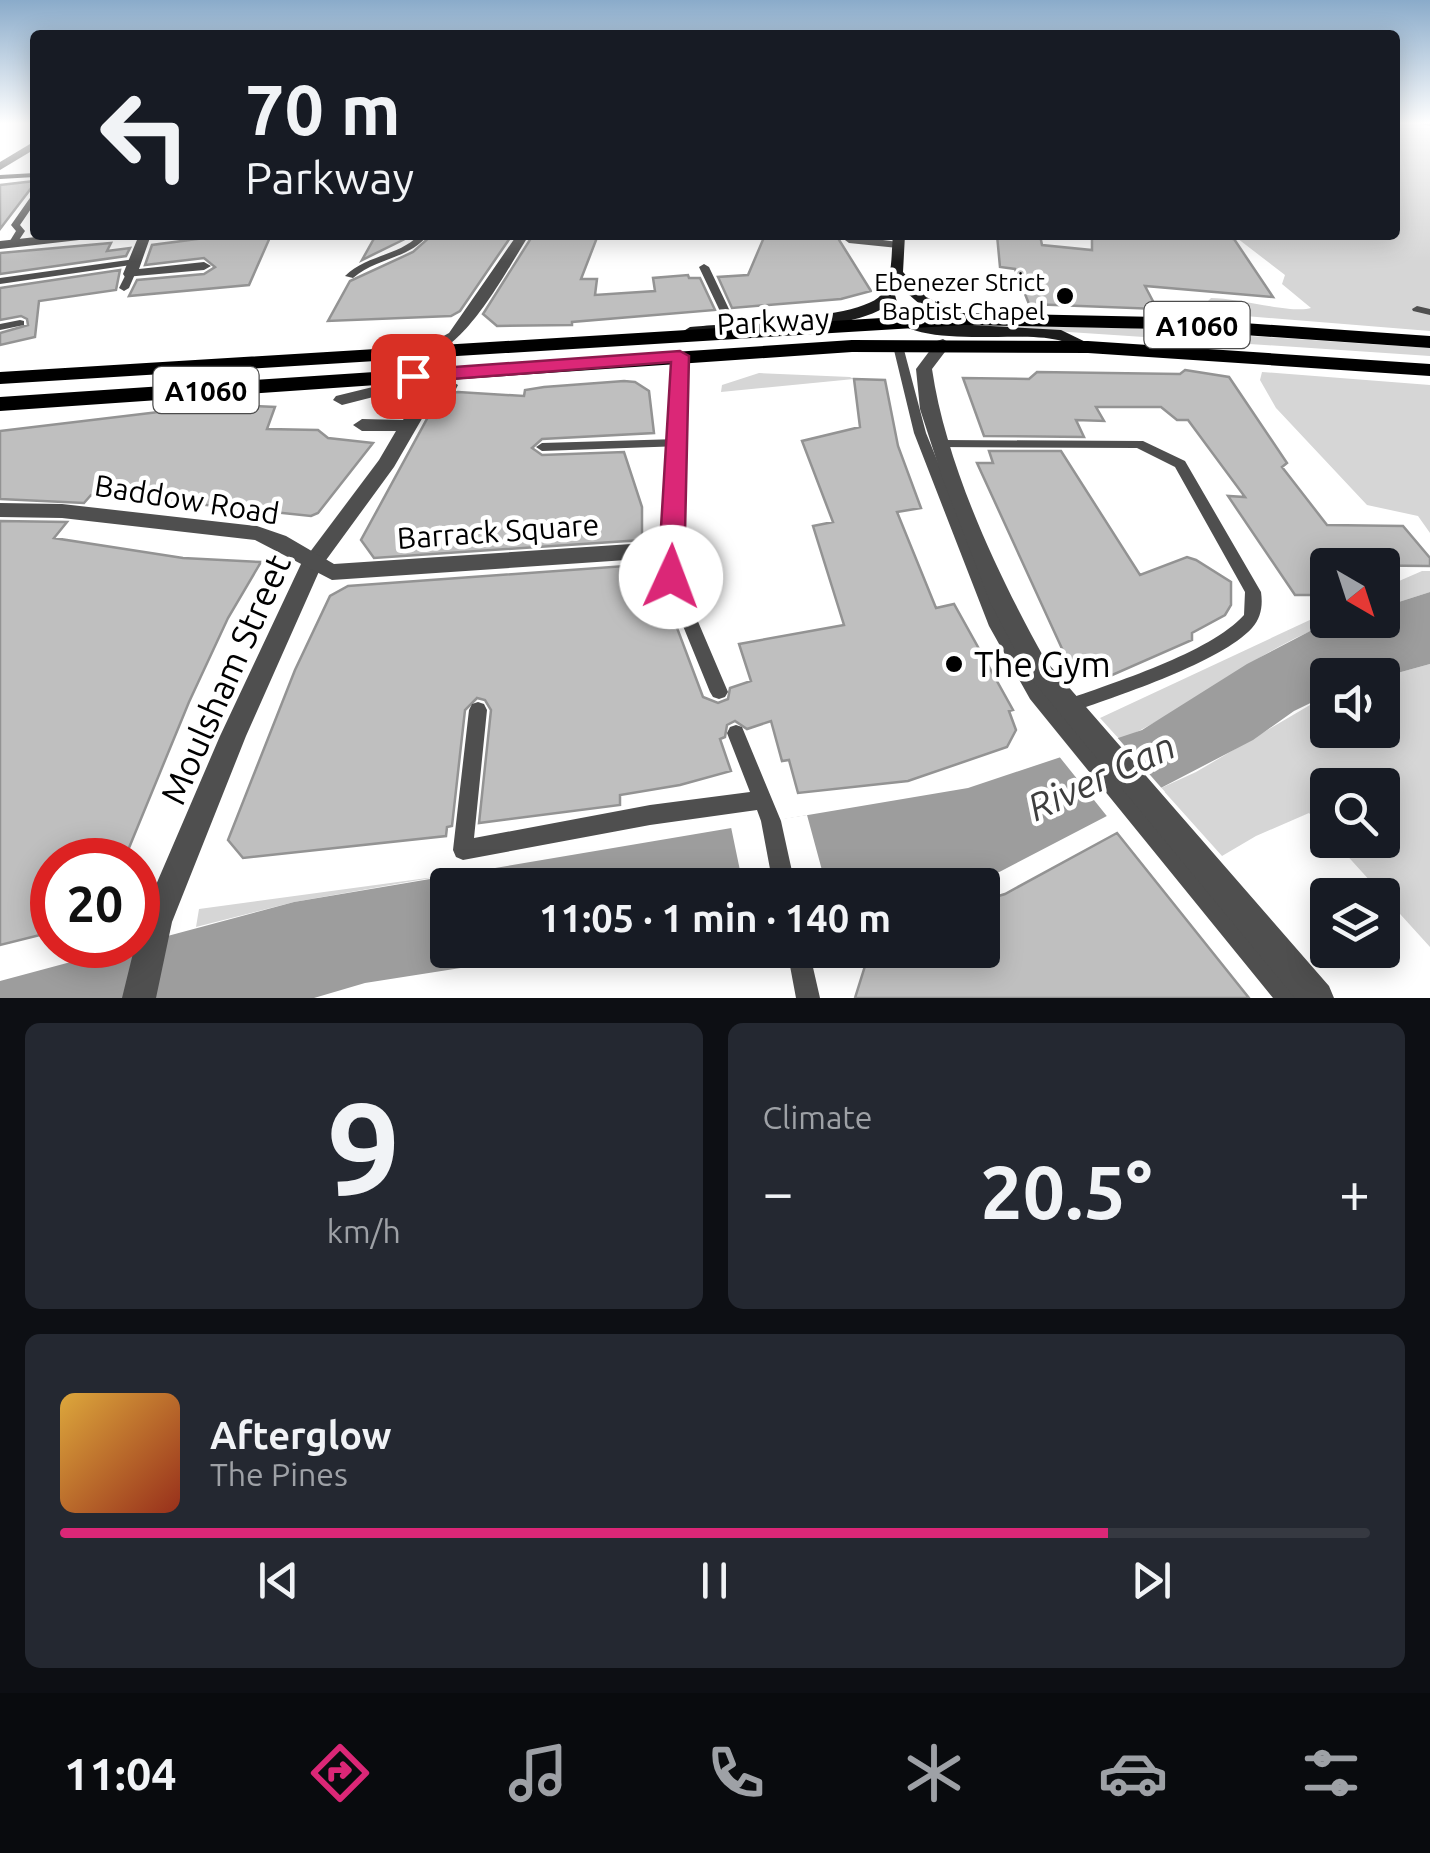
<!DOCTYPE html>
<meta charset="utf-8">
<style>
:root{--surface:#171b24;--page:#242831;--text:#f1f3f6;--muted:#9ea1a6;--line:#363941;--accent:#db2777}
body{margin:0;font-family:Ubuntu,sans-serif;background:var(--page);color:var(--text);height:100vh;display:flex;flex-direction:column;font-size:38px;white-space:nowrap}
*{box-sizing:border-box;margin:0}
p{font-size:32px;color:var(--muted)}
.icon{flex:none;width:55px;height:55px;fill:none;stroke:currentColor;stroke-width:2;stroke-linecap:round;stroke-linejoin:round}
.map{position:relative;height:998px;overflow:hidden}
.sheet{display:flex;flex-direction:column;gap:25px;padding:25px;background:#0d0f14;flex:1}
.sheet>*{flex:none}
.guide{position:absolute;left:30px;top:30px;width:1370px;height:210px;border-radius:10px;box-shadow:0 5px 25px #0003;background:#171b24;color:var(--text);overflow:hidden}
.needle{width:65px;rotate:141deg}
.fabs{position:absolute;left:1310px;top:548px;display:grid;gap:20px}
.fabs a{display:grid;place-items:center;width:90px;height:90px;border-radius:10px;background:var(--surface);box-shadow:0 5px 25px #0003;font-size:50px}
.speed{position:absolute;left:30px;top:838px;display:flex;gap:20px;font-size:50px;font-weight:700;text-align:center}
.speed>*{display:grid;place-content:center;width:130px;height:130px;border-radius:50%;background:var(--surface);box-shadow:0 5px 25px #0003;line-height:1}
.speed .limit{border:15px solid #d22;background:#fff;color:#111}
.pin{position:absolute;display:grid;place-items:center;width:85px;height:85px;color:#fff;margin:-42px;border-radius:20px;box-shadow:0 5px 15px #0006}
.me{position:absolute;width:110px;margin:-55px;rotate:2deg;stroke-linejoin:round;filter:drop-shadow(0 0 8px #0008)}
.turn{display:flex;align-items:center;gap:35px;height:210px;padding:0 50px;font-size:45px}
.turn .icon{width:130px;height:130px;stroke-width:2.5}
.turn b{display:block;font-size:70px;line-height:85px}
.big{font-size:75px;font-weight:600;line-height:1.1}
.sheet .tile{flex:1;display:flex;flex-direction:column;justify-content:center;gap:15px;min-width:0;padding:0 35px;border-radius:15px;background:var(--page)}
.sheet .dial{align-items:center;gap:0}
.dial b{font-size:130px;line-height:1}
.song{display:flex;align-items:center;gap:30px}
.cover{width:120px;height:120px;border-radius:15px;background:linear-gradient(135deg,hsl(40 70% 55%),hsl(10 70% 35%))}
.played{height:10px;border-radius:5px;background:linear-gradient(90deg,var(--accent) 80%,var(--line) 80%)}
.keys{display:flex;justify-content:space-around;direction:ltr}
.heat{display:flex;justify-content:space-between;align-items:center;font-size:55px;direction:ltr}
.sheet .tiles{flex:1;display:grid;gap:25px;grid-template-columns:1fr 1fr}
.tile:last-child{grid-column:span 2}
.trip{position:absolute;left:430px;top:868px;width:570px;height:100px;border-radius:10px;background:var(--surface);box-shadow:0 5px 25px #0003;font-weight:600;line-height:100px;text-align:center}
.tabs{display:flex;height:160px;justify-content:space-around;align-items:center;background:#090b0e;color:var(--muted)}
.tabs .icon{width:70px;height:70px}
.tabs .active{color:var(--accent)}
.tabs b{font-size:45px;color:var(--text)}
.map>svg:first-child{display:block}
.green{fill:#d6d6d6}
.water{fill:#9d9d9d}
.pier{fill:#fff}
.building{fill:#bfbfbf;stroke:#939393;stroke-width:2.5}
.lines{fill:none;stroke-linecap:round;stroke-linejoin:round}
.service{fill:#4f4f4f;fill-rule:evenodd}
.pedestrian{fill:#4f4f4f;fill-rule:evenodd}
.minor{fill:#4f4f4f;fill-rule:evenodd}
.tertiary{fill:#4f4f4f;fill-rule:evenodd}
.secondary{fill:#1c1c1c;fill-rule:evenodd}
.primary{fill:#000;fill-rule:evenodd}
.route{fill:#db2777;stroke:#8e194d;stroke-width:2.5}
.poi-dot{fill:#000;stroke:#fff;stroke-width:4}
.labels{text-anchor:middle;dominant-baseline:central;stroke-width:9;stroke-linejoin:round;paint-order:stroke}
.far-poi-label{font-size:25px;fill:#000;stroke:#fff;text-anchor:end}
.shield{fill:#fff;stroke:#4c4c4c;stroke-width:2.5}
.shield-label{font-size:28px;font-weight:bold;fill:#000}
.street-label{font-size:30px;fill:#000;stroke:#fff}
.near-poi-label{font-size:35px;fill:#000;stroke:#fff;text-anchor:start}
.near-street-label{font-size:35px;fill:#000;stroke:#fff}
.near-water-label{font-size:38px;font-style:italic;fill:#3e3e3e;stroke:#fff}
</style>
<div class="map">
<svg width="1430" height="998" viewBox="0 0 1430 998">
<rect width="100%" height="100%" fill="#fff"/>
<path class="green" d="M1395,123H1430V331L1209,313L1205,304L1211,298C1237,298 1294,314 1311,308L1282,284L1285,275L1233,235H1395Z
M964,325L1131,328L1430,348V356Z
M1262,372L1430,385V533L1418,516L1367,505L1276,408L1260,380Z
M759,373L850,377L854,379L721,392L722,385Z
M1422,571H1430V592L1383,607V588Z
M1327,612L1328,620H1341C1260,645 1197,706 1120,740L1100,718Z
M1430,664V947L1333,840H1382V785H1328L1327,834L1309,813L1256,836L1222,856L1161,788L1196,772L1327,695L1328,730H1382L1383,677Z
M442,876L294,902L196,927L199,909Z"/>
<path class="water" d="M1430,592V664L1383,677L1328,675L1327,695L1294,711L1253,740L984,880L965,885H448V950H576L365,983L314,998H0V981L294,902L968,788L1142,730L1247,664L1316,628L1342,620H1382L1383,607Z"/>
<path class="pier" d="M1116,736L1165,792L1110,820L1058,755Z
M807,815L826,885H743L731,827Z"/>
<path class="building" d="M35,181V183L0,229V185Z
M227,235H271L249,285L129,296L137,280L204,274L215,267L204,258L145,265L152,245Z
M376,235H413L362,260Z
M432,235H512L460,311L451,316L328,321L350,281L413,252Z
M533,235H598L581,279H597L595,295L655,291L653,278L688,275L689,278H700L715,310L572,322V325L497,326L483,314Z
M765,235H836L871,291L841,299L732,308L718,277L748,275Z
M997,235H1040L1042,245L1092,250V235H1191L1234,239L1273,297L1145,286L1157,309L1029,304L1015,269L1000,267Z
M111,243L107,251L130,248L126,256L0,274V253Z
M120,270L116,290L39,301L35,337L0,345V333L28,325L27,319L21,316L0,320V288Z
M1185,370L1229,377L1287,463L1282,467L1327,525L1403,526L1430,558V566L1328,565V595H1295L1228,496L1245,497L1188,420H1177L1161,407H1096L1104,421L1076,420L1084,437L984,436L963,378L1029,379L1037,372L1180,374Z
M854,379L885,380L898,446L921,508L897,512L936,608L954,604L1013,710L1009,711L1016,730L1007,747L908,781L798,793L789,760L782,761L771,721L747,729L735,721L727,725L725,737L720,739L731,771L680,785L620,795V805L479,823L491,710L485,700L477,698L465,710L452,826L447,827L446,836L243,858L228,840L295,670L330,596L348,586L653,564L703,697L718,703L728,699L730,688L751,681L739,644L844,625L813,526L833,522L802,441L860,427Z
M624,381L635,382L649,391L654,433L542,439L532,448L542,455L624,452L642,507V540L374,558L361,540L440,395L458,392L524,396L525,390L544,387Z
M254,406L275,407L267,429L318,430L328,438L373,443L318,513L311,516L130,497L91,495L84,503L0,499V431L192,408Z
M989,451H1061L1140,575L1187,557L1196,560L1231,582V605L1225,615L1192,633V640L1110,676L1075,677L977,463H993Z
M0,521L67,522L54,538L183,558L261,562L228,618L189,702L124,860H52V932L0,945Z
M1117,833L1249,998H855L870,950H982V901L1005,894Z"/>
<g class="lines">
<path class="service" d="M1420,123H1430V126L1421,124Z
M35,173V177L0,179V175Z
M32,195H35V203L20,225L25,231L15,246H9L8,244L16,231L11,225Z
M419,235H428C409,259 376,258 353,278L345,276C366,255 399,256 419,235Z
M845,235L898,242L902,245L898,248L849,243L845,240Z
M135,259L140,262L138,264L0,284V278Z
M704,264L709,267L737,326L736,328L732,329L727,326L699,267Z
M127,272L135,274L129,288L124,291L119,288Z
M1417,306L1430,309V315L1413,311L1412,309Z
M20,320L24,321V325L0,330V324Z
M898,343L903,346L926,433L1004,624L1042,689L1296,990L1300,998H1273L1030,699L989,626L914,433L893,346Z
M678,439L684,443L682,446L542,451L536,447L542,443Z
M942,440L1143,441L1185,461L1261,592C1263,606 1261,618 1252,628C1221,662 1120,695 1075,711L1069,714L1063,711L1060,706L1063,701C1112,683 1210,653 1244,615L1245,592L1175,467L1137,448L938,447L936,444L938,441Z
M671,544L676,545L678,549L679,577L728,692L725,697L719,699L713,697L710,692L663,577L664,549L666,545Z
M478,702L484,704L487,710L474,838L650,805L750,792L727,733L730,727L736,725L742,727L781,821L795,885H773L761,821L757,810L650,825L463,860L456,857L453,850L469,710L472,704Z
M787,950H809L820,998H796Z"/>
<path class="pedestrian" d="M450,380L458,385L456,389L438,391L394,467L321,567L246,736L172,922L156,998H122L135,945H138L140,922L220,736L301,564L379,460L396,431H362L353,425L362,419L403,420L420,392L385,394L342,405L333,400L336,396L385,384Z"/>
<path class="minor" d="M35,141V149L0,170V162Z
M54,235H94L88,239L0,249V241Z
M139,235H151L139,269L204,262L211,266L204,270L125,277L123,274Z
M943,339L951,344L932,369C946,465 998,576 1046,661L1329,986L1334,998H1295L1028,675L990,602L943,480L920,409L916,369L937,341Z
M680,351L688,356L682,549L679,555L671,557L332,580L255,540L62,518L0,517V503L62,504L257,526L286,536L334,564L661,542L672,356Z"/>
<path class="tertiary" d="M517,235H529C509,266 461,360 420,355V349L449,333Z"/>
<path class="secondary" d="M893,235H905L903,272L926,297L972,319L969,322C944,324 916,304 900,285L895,295L899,309L917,322L1061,330L1096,347L1088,352C1078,349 1068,342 1058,340C1015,329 907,353 884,308C839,333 743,331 690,337L682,332L690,327C726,323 860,320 881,295C893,280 891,254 893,235Z"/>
<path class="primary" d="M964,313L1159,317L1430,336V348L1159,329L964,325L0,384V372Z
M852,340L1088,341L1430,364V376L1088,353L852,352L0,411V397Z"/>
</g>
<linearGradient id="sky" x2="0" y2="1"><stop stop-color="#8aabca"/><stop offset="0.47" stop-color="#fff"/><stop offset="1" stop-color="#fff" stop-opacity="0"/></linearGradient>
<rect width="1430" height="262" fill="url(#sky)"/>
<path class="route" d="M680,351L689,356L684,577L680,584H662L658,577L671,362L413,382L403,376L413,370Z"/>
<g class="poi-dot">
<circle cx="1065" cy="296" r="10"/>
<circle cx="954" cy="664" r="10"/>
</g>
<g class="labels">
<g class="far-poi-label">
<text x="1045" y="282">Ebenezer Strict<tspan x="1045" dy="29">Baptist Chapel</tspan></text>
</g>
<g class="shield">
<rect x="1144.5" y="302" width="105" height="46" rx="8"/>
<rect x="153.5" y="367" width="105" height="46" rx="8"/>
</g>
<g class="shield-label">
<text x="1197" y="325">A1060</text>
<text x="206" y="390">A1060</text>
</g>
<g class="street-label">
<text transform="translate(773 321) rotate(-3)">Parkway</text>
<text transform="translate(187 499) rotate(9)">Baddow Road</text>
<text transform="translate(498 531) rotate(-4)">Barrack Square</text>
</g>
<g class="near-poi-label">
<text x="974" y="664">The Gym</text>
</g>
<g class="near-street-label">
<text transform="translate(225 679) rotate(-66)">Moulsham Street</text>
</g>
<g class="near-water-label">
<text transform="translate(1101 776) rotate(-25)">River Can</text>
</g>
</g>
</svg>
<div class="fabs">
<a><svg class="needle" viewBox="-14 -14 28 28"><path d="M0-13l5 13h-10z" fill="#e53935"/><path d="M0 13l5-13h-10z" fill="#9ea1a6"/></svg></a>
<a><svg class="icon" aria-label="sound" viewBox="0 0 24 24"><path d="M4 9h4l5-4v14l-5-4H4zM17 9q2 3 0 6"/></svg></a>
<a><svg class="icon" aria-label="search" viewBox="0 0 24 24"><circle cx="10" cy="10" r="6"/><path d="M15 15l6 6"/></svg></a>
<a><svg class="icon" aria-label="layers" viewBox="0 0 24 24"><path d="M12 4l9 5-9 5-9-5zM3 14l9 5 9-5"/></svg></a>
</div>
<div class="speed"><div class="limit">20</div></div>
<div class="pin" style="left:413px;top:376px;background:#d93025"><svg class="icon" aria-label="arrive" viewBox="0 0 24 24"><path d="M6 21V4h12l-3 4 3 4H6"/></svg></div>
<svg class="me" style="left:671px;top:577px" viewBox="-20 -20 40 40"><circle r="19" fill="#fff"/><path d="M0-13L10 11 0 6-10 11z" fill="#db2777"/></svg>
<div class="trip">11:05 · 1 min · 140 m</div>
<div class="guide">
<div class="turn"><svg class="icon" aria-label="left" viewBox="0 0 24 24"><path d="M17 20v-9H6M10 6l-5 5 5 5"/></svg><div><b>70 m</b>Parkway</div></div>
</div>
</div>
<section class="sheet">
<div class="tiles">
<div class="tile dial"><b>9</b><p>km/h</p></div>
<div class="tile"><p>Climate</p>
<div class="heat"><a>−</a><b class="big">20.5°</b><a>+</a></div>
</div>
<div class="tile">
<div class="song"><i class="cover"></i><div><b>Afterglow</b><p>The Pines</p></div></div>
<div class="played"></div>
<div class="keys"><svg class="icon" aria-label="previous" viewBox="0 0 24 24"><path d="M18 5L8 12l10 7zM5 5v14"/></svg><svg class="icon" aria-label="pause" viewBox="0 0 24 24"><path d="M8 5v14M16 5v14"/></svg><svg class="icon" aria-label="next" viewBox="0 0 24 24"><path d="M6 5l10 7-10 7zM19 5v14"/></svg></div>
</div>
</div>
</section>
<nav class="tabs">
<b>11:04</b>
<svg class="icon active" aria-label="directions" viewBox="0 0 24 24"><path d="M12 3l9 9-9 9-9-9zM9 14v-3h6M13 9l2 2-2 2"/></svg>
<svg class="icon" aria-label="music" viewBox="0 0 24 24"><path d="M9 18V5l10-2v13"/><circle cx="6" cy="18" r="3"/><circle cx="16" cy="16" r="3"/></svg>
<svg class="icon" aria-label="phone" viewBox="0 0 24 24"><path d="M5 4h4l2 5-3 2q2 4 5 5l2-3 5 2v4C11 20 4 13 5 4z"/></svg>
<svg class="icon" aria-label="climate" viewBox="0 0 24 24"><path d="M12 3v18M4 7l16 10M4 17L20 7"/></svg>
<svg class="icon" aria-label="car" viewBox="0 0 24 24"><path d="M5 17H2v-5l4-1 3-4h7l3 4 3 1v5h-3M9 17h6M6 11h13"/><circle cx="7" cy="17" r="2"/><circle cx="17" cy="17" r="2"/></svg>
<svg class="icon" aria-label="filters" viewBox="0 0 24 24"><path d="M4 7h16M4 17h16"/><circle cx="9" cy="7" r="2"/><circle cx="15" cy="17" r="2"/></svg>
</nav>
